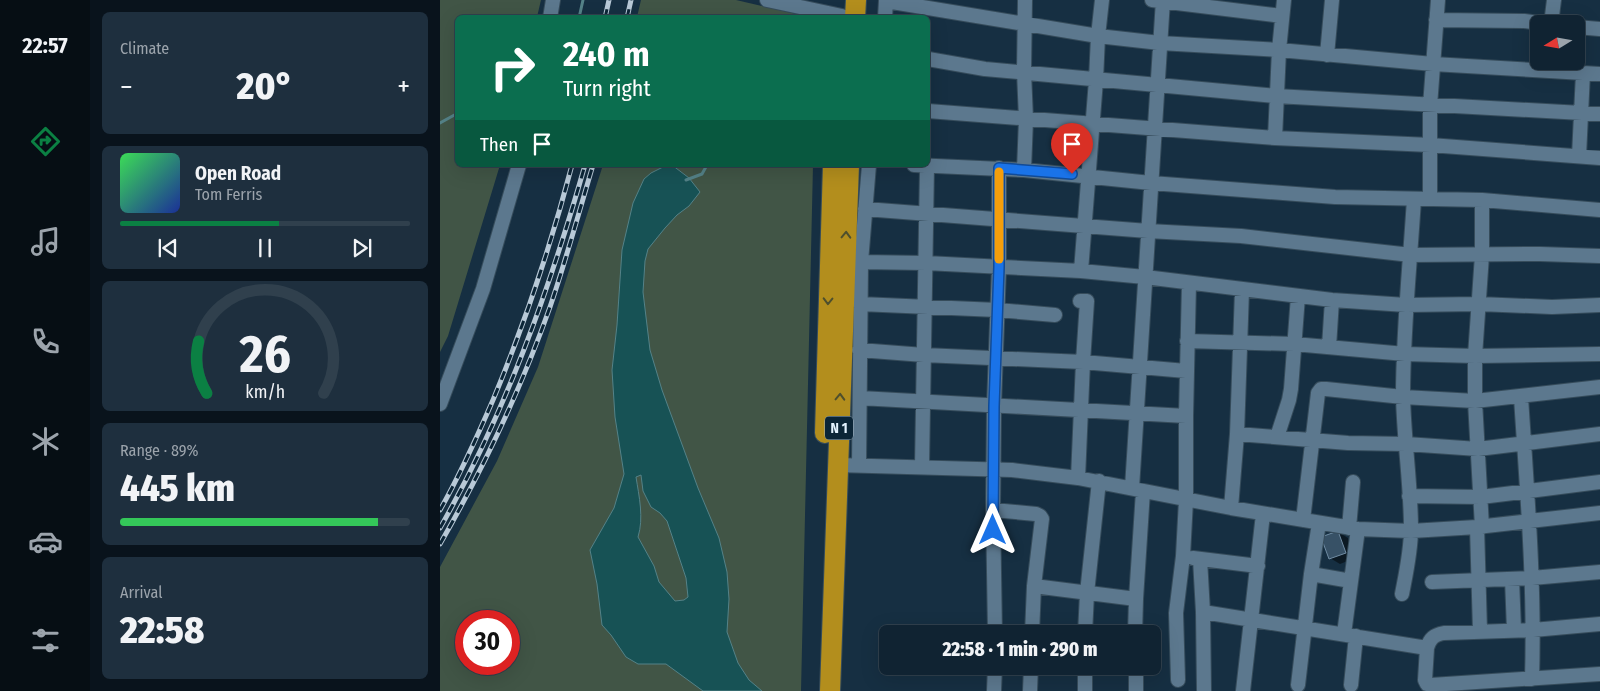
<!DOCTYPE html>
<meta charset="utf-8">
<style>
:root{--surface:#102332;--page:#1e2f3e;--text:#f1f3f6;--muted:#9ca4ac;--line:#30404d;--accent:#0b8043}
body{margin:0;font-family:"Fira Sans Condensed",sans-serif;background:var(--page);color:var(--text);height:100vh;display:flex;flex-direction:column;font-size:19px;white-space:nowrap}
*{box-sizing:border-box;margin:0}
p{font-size:16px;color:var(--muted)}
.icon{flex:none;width:28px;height:28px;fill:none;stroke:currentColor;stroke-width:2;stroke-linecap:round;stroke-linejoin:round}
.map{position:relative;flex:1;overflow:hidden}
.side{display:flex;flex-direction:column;gap:12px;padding:12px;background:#09131c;width:350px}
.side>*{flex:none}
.top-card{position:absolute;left:15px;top:15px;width:475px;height:152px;border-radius:8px;box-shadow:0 5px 20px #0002,0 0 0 1px var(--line);background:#0b6e4f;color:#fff;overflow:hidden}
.needle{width:32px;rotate:259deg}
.buttons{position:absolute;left:1090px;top:15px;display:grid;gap:10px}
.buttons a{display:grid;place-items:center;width:55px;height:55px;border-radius:8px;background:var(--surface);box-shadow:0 5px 20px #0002,0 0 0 1px var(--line);font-size:25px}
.speed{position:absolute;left:15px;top:610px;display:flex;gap:10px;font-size:25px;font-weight:700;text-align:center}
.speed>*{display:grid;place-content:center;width:65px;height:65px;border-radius:50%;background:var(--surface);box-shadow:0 5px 20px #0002,0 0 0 1px var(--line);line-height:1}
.speed .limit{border:8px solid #d22;background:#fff;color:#111}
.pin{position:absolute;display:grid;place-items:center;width:42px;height:42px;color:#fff;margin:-51px -21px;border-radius:50% 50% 50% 0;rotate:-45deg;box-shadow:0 0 5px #0007}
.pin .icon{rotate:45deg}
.me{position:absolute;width:55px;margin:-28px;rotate:0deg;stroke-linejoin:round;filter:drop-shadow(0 0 4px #0008)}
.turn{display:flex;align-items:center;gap:18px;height:105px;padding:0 25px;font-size:22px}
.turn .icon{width:65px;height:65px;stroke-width:2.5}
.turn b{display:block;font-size:35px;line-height:42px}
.then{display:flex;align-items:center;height:48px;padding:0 25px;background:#0003;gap:10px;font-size:19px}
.big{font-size:38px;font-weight:800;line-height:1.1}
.side .tile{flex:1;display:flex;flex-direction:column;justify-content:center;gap:8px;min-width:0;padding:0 18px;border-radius:8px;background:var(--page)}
.side .dial{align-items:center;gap:0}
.dial svg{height:130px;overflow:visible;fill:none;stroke:var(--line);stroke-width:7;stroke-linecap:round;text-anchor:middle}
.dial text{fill:var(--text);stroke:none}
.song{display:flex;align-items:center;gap:15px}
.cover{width:60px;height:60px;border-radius:8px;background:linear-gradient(135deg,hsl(130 70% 55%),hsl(230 70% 35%))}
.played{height:5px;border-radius:2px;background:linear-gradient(90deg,var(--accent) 55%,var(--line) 55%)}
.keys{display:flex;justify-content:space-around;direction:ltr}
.heat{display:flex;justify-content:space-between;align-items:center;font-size:28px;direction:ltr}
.charge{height:8px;border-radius:4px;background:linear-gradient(90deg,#34c759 89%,var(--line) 0)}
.trip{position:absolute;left:439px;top:625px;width:282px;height:50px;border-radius:8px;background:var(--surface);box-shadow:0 5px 20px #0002,0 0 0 1px var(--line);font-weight:800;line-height:50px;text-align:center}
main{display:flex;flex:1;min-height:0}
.tab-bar{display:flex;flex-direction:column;width:90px;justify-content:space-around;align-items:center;background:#060e14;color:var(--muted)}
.tab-bar .icon{width:35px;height:35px}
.tab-bar .current{color:var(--accent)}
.tab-bar b{font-size:22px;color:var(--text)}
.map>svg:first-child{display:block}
.green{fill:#415546;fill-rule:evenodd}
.water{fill:#175255;stroke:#548288;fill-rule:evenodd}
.shadow{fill:#0007}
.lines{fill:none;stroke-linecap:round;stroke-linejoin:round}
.stream{stroke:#548288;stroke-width:3}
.building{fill:#375166;stroke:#718da4}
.minor-casing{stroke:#364c5b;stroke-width:16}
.highway-casing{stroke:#364c5b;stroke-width:22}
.minor{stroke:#5c788e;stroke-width:14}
.highway{stroke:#b38e1d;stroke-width:20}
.rail-casing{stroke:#b8c9d7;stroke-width:5}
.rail{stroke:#0b2537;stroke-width:3;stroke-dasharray:9;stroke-linecap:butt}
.oneway{stroke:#4e4f2d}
.route-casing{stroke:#114b97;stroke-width:12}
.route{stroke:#1a73e8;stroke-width:9}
.slow{stroke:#f59e0b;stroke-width:9}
.labels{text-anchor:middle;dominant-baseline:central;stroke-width:5;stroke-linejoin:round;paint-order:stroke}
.shield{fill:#0b2537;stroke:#a2b4c2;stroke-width:1}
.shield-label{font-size:14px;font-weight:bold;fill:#e3f2fe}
</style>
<main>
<nav class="tab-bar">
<b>22:57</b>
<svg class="icon current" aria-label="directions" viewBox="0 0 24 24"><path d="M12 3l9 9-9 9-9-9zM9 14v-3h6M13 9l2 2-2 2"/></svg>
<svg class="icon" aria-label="music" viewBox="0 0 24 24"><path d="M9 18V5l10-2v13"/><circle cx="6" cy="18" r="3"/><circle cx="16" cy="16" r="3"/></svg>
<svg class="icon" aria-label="phone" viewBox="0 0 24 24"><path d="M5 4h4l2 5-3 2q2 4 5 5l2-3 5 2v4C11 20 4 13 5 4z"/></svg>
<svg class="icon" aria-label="climate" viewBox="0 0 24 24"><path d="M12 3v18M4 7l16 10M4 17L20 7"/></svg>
<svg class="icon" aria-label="car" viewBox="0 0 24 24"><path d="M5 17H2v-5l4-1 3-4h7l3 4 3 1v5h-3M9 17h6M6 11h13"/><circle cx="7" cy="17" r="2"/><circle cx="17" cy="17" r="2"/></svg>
<svg class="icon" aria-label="filters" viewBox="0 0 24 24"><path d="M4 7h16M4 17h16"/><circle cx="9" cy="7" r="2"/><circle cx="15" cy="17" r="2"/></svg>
</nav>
<section class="side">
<div class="tile"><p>Climate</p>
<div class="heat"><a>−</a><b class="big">20°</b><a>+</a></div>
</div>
<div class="tile">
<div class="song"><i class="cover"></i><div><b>Open Road</b><p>Tom Ferris</p></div></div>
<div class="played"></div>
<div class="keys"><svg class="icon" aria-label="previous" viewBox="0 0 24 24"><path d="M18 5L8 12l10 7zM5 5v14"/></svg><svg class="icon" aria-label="pause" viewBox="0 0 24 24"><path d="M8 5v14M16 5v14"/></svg><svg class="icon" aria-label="next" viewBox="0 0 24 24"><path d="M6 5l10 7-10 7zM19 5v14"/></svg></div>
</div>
<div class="tile dial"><svg viewBox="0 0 100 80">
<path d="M14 69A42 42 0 1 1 86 69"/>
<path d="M14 69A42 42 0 0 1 9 37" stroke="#0b8043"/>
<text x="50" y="56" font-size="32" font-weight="700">26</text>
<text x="50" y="72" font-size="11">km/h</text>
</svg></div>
<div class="tile"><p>Range · 89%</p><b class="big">445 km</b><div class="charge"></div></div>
<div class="tile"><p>Arrival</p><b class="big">22:58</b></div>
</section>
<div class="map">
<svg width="1160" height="691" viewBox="0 0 1160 691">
<rect width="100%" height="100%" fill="#162f42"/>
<path class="green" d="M0,0H101L97,17L18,18V165H60L8,336L0,352Z
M201,0H296L369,17H197Z
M163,165H373L361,691H0V567L57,461L98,367ZM26,621H69V664H26Z"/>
<path class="water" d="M232,165L249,178L260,192L249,206L237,215L225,228L208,249L205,261L203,292L206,317L210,350L222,390L258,488L279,538L287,572L289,599L287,632L298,663L309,680L322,691H263L226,664H198L186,657L171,635L162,625L157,584L150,550L174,508L184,474L175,417L172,370L177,325L182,250L193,203L204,179L211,173L223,167ZM201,475L203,491L211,507L220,513L227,521L246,578L248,597L244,600L235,601L219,582L214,566L198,537C204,518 199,496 196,477Z"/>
<path class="shadow" d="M898,532L908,538L915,558L900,564L890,558Z"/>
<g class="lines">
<path class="stream" d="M139,18L143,0
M0,123L18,113
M246,180L262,174L267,165"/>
</g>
<path class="building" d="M898,531L906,553L889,559L881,537Z"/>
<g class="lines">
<g class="minor-casing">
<path id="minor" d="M327,0L402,16
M712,0L842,16
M446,1L658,36L720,43L839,50L993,64L1160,74
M110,18L113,0
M445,18L446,0
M996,20L1084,21L1107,24
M1111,24L1114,0
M1136,27L1160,29
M887,55L892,0
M488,59L545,69L836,96L1160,114
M488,111L835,138L990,145L1160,158
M835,138L839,50L844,0
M1139,156L1143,73
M474,165L584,170L711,183L895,197L1042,200L1160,210
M584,170L586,119L584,72L585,0
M990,199V106L998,0
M425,209L708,231L801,236L971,255L1100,254L1160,256
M421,262L486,263L641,271L705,277L892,300L966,305L1039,304L1112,307L1160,305
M641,271L656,80L658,36L662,0
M420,304L557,310L615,315
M747,341L854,344L965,354L1035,356L1160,354
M889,347L892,300
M419,350L484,355L643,362L746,371
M1081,397C1087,491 1095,585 1092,679
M420,398L746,416
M0,404L43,289L79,165
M797,434L908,443L966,444L1038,449L1160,434
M837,437L849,400L851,389L858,296
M397,465L572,470L638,478L791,508L918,529L971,531L1037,527L1160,513
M419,466L421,262L429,165
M482,467L487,166
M638,478L643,362L647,301H640
M692,488L723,0
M969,496L1041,497L1160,482
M791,508L797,434L802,290
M553,510L596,514L600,516L602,519L594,586L592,634
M863,520L878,393L881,389H886L963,397L1035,401L1160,387
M1037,527L1040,631
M1042,527L1035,401V356L1042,255V200
M909,528L913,482
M753,558L818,566
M760,559L763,612L764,691
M871,574L911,581
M1072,579L1074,630
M992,582L1092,578L1160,572
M594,586L696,599
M962,594C966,573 971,551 971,529C971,485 964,441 963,396C963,330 970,264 974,199
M763,612L987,648C990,638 994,635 1004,633L1093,630L1160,624
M555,634L553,510L554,406L559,267V168
M645,634L647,593L659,481
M695,634L696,599L703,491
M904,634L918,529
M987,648L985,680L987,684L991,685L1160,674
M645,666V691
M696,666V691
M738,680L736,613L743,556L746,500V416L749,283
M858,685L871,574L879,523
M911,685L916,636
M554,691L555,666
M590,691L591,666
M803,691L823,514"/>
</g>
<g class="highway-casing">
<path id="highway" d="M415,18L416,0
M385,433L393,165
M390,691L409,165"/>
</g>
<use href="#minor" class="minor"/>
<use href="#highway" class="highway"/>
<g class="rail-casing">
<path id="rail" d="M165,18L169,0
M187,18L191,0
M0,510C20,475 37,437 53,400C85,323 111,245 132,165
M0,528C65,414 109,291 145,165
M0,544C43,469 81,389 110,307C126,260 139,212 153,165"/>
</g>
<use href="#rail" class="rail"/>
</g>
<defs><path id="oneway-chevron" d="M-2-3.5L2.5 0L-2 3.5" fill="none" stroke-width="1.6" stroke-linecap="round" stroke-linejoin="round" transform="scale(1.25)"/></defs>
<g class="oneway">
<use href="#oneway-chevron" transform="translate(406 235) rotate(-88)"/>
<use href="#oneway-chevron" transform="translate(388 301) rotate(91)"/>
<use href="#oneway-chevron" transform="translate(400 397) rotate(-88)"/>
</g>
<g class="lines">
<g class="route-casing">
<path id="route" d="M553,530L554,406L559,267V168L632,174"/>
</g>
<use href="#route" class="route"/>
<path class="slow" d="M559,259V172"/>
</g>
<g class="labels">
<rect class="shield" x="385" y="416.5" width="28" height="23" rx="4"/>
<g class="shield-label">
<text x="399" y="428">N 1</text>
</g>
</g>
</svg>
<div class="buttons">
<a><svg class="needle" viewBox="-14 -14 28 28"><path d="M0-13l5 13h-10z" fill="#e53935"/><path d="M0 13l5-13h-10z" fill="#9ca4ac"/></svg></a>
</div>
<div class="speed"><div class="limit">30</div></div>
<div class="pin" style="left:632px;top:174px;background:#d93025"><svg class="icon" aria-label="arrive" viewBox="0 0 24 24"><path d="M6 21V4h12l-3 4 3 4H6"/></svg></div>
<svg class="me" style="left:553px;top:530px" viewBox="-20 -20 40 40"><path d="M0-17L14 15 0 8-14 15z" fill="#1a73e8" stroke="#fff" stroke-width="4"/></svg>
<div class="trip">22:58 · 1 min · 290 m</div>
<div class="top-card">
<div class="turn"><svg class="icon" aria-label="right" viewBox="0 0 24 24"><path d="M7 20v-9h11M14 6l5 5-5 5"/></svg><div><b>240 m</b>Turn right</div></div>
<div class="then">Then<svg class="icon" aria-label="arrive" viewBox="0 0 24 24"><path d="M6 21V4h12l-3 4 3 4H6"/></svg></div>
</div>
</div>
</main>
